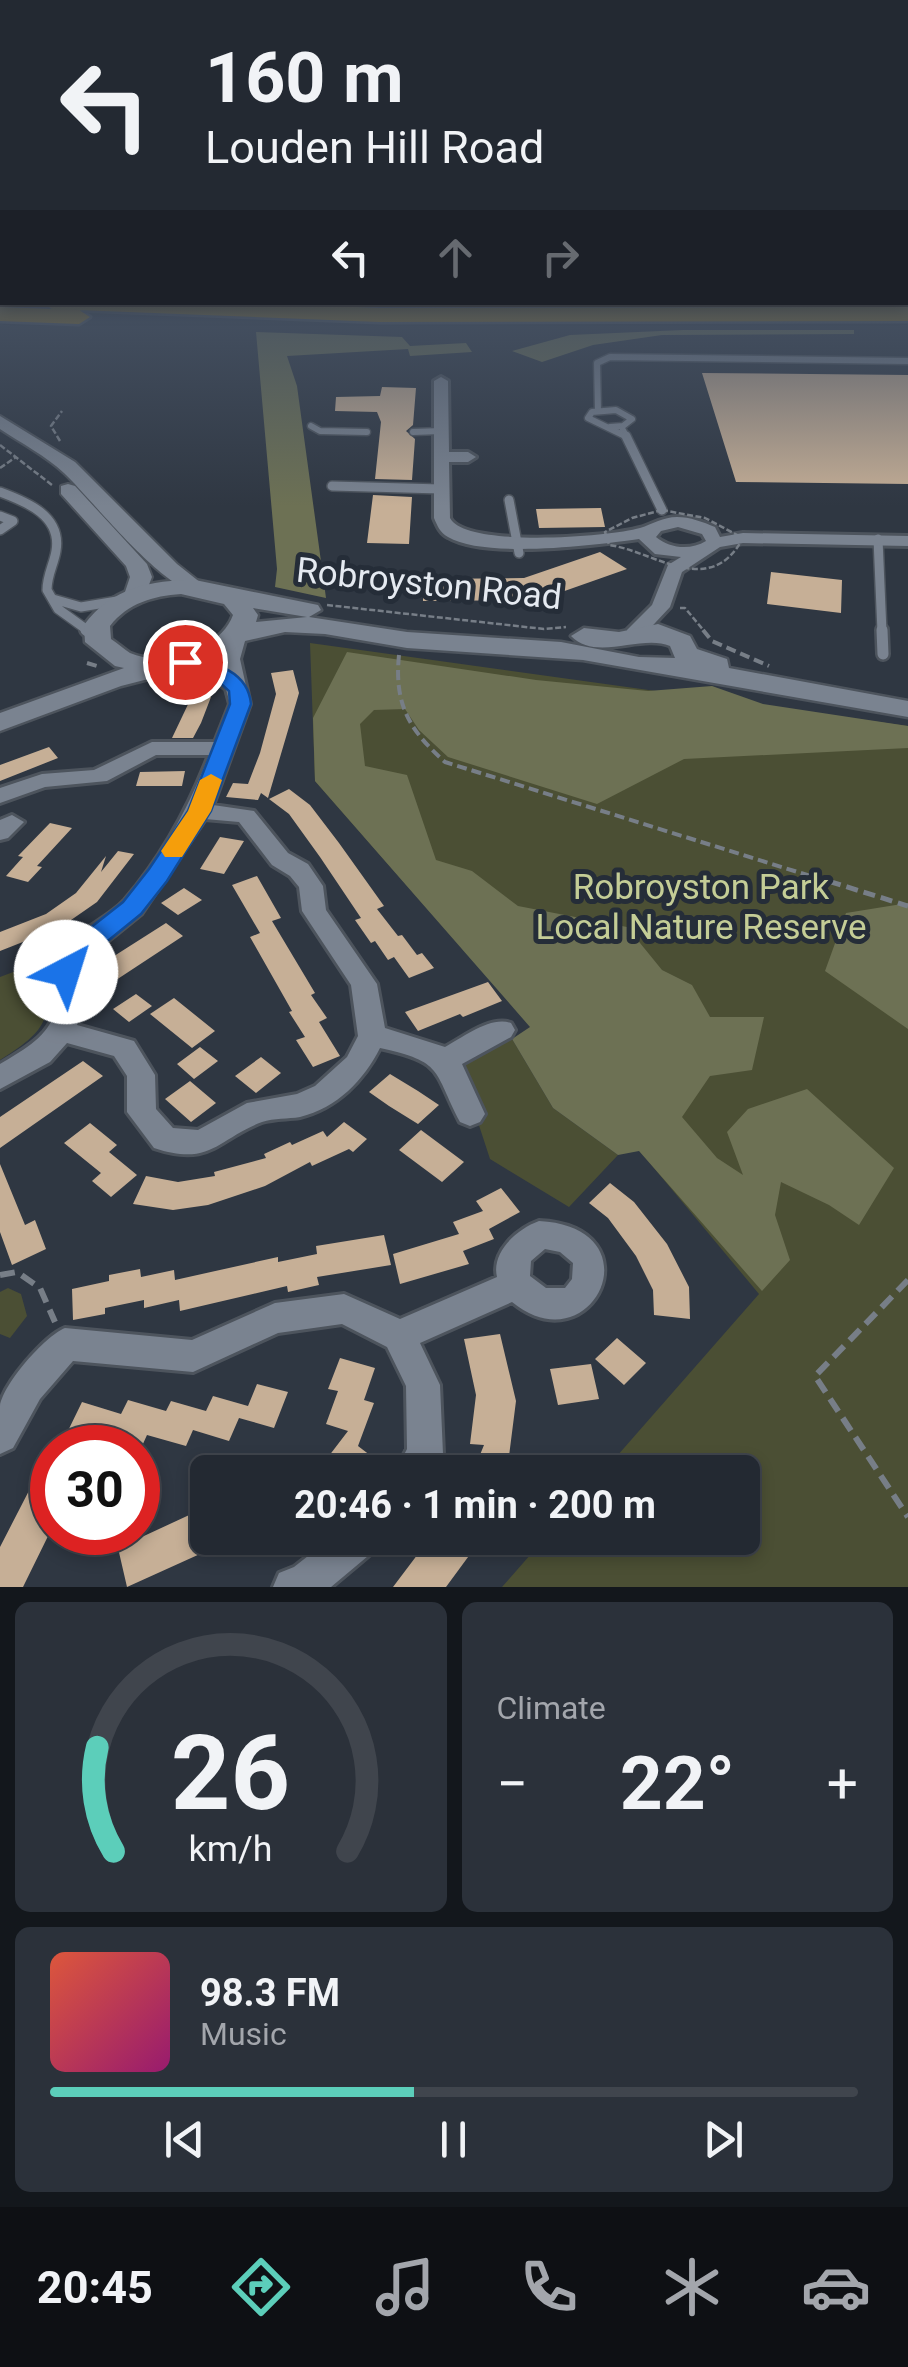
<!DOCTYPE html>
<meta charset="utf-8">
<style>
:root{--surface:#232932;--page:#2b313a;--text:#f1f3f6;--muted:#a3a6ac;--line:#40454d;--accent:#5cceba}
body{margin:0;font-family:Roboto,sans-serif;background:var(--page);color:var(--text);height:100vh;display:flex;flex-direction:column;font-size:38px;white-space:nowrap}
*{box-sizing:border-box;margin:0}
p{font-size:32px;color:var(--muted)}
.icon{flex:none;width:55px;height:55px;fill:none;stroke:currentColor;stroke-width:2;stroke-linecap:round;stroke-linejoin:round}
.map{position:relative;height:1587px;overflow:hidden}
.panel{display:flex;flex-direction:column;gap:15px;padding:15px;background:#13171c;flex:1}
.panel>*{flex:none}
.hud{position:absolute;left:0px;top:0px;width:910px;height:305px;box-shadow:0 5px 15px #0003,0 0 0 2px var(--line);background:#232932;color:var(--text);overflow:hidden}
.speed{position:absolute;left:30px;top:1425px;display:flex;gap:20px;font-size:50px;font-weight:700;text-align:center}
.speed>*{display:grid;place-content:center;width:130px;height:130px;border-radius:50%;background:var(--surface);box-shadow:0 5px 15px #0003,0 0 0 2px var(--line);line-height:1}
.speed .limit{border:15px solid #d22;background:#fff;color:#111}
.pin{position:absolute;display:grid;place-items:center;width:85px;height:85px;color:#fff;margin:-42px;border:5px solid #fff;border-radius:50%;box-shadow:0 2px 10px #0007}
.me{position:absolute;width:110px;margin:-55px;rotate:40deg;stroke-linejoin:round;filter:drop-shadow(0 0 8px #0008)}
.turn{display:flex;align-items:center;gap:35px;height:210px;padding:0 40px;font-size:45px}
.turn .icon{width:130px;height:130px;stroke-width:2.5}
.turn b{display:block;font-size:70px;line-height:85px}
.lanes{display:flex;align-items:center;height:95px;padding:0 40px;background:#0003;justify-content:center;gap:50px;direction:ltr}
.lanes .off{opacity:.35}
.big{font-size:75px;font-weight:700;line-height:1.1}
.panel .card{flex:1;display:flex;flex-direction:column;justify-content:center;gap:15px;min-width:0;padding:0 35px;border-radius:15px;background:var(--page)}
.panel .dial{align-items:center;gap:0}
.dial svg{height:260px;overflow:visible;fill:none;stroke:var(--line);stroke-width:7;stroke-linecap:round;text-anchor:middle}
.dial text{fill:var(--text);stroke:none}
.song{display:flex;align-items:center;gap:30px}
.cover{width:120px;height:120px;border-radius:15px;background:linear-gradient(135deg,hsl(10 70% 55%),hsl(320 70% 35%))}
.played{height:10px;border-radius:5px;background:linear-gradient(90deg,var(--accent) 45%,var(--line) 45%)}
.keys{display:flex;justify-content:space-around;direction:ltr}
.heat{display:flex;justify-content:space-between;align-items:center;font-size:55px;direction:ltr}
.panel .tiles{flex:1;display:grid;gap:15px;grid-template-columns:1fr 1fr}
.card:last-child{grid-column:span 2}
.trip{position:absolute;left:190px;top:1455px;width:570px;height:100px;border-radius:15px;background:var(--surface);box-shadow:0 5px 15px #0003,0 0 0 2px var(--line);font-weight:700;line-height:100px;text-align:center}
.tab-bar{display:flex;height:160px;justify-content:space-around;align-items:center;background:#0e1014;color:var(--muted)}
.tab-bar .icon{width:70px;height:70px}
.tab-bar .active{color:var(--accent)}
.tab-bar b{font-size:45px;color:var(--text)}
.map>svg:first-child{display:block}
.green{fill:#4b4f34}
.forest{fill:#6d7154}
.building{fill:#c6af96}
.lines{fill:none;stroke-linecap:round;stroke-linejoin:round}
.service-far2-casing{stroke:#4d545d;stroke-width:9}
.service-far1-casing{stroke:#4d545d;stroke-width:12}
.service-casing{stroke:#4d545d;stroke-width:16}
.minor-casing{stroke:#4d545d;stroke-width:6}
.tertiary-casing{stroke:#4d545d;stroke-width:4}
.secondary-casing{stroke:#4d545d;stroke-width:5}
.motorway-casing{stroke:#4d545d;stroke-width:5}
.path-far3{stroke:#777e87;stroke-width:2.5;stroke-dasharray:6 2.5;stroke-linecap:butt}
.path-far2{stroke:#777e87;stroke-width:4;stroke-dasharray:10 5;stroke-linecap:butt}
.path-far1{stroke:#777e87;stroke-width:5;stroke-dasharray:12 6;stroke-linecap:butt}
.path{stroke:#777e87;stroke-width:6;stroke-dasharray:15 8;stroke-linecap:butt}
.service-far2{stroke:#7a8390;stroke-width:6}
.service-far1{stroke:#7a8390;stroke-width:9}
.service{stroke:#7a8390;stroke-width:11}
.minor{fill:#7a8390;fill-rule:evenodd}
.tertiary{fill:#7a8390;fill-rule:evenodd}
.secondary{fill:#7a8390;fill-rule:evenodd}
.motorway{fill:#a77b05;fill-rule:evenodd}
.route{fill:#1a73e8;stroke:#114b97;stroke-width:2.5}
.slow{fill:#f59e0b}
.labels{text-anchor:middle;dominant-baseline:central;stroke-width:10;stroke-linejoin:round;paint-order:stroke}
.street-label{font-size:35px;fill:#e5eaf1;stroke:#252d38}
.park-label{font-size:35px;fill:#c4cd96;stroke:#252d38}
</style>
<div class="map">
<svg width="908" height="1587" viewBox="0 0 908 1587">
<rect width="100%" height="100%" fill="#2f3742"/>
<path class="green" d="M310,643L908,726V1587H502L545,1538H742V1472H603L759,1294L639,1150L315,781Z
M45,960C51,1018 51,1028 0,1060V977Z
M512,1039L553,1108L618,1155L569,1207L490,1159L458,1061Z
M8,1288L21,1294L27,1316L10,1338L0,1334V1292Z"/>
<path class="forest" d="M683,330H854V334L662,335L593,345L542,362L512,351L570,335Z
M256,332L402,337L410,346L466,343L472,352L410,356L408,349L287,356L297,386L326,598L275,587L277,569Z
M347,652L536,680L648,691L712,686L763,704L908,726V748L684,759L597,804L448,757L419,730L405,709L374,710L360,724L365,766L407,775L436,860L472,871L518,906L627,927L662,970L692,985L710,1017H764L752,1070L710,1076L682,1117L717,1158L743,1175L727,1132L748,1109L807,1089L894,1168L859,1225L829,1205L781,1182L775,1215L790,1260L762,1291L639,1151L618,1155L553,1108L512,1039L530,1027L315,781L313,718Z
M908,903V1029L825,971L846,913Z"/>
<path class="building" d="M702,373L908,375V484L736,482Z
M382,387L416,388L413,425L406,431L415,439L412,480L375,479L381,422L377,412L335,411L336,397L380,396Z
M373,495L412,497L409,544L367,543Z
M601,508L605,527L539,528L536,509Z
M600,552L627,569L539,600L423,601V579L524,578Z
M771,572L842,580L841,613L767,604Z
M293,670L299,693L268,798L261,793L258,800L226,797L233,783L248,784L260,753L276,694L271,673Z
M192,696L211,697L201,723L193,738H172Z
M49,747L58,758L0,781V765Z
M185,771L182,786H136L140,772Z
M289,789L310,805L339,843L384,906L377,909L398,936L402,935L417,955L422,953L434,968L409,978L394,957L388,960L375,941L371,943L355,920L361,918L320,857L289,814L269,799Z
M50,823L72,828L37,866L42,867L28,882L6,876L23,857L18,856Z
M220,837L244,841L224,874L200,869Z
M118,851L134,854L97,902L61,927L0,951V932L46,914L76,893L106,856L101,872Z
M257,876L281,918L272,921L315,993L311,995L327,1018L319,1022L340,1056L313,1067L296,1040L305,1037L289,1012L292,1011L250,937L260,933L232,885Z
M184,888L202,900L178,915L161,903Z
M166,923L183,936L107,986L89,972Z
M488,982L502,1001L463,1017L460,1014L418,1031L405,1012Z
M136,994L152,1006L129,1022L113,1009Z
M174,998L215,1031L192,1048L150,1014Z
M200,1047L218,1061L194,1079L177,1064Z
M261,1057L281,1073L256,1093L235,1076Z
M83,1061L103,1076L0,1148V1117Z
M390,1074L418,1091L439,1105L418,1124L389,1106L369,1092Z
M190,1081L216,1103L191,1122L165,1099Z
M344,1122L367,1139L353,1152L349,1149L312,1166L310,1162L265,1186L208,1205L173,1210L133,1204L146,1176L178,1182L215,1176L214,1172L266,1158L264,1154L290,1142L292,1145L323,1131L327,1137Z
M90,1123L117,1145L109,1152L137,1175L111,1197L92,1181L101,1173L64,1143Z
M421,1130L464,1162L442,1182L399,1150Z
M0,1164L25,1225L35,1220L46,1249L12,1265L0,1232Z
M610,1183L634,1202L667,1244L689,1287L690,1319L654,1315L653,1290L636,1256L608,1218L589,1203Z
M501,1188L520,1212L489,1229L494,1239L463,1251L469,1264L400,1284L393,1254L459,1234L453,1222L483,1211L476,1201Z
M384,1235L391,1265L317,1277L319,1285L288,1292L287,1286L180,1311L179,1300L144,1308V1300L105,1308V1314L73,1320L72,1289L109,1281V1275L140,1269L141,1277L174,1270L175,1280L278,1257V1262L317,1254L316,1246Z
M500,1334L516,1401L507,1472H473L484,1445L470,1444L476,1395L464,1339Z
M617,1338L646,1363L624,1385L595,1359Z
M340,1358L375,1368L364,1400L374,1403L358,1446L375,1459L365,1472H333L322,1465L348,1431L326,1424L338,1391L328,1389Z
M591,1364L599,1399L558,1405L550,1369Z
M257,1384L288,1392L274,1428L239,1418L229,1441L193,1430L186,1446L147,1435L142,1446L102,1434L96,1448L64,1439L82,1402L121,1414L128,1400L166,1411L171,1401L206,1411L213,1396L248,1406Z
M52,1446V1528L23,1587H0V1547Z
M200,1510L211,1549L127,1587L118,1548Z
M430,1538H489L478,1557L471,1553L446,1587H393Z"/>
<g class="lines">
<g class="service-far2-casing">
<path id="service-far2" d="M598,411L597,363L610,357L908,361
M311,426L320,431L367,432
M610,427L623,426L632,419L616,410L592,412L588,418L623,435
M623,430L627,438
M413,432L441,431"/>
</g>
<g class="service-far1-casing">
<path id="service-far1" d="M626,436L662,510
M332,486L441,489
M0,492C27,502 62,516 56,551C54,564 47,575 47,590L58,609L90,632
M509,500L519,553
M0,516L13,521L0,530
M878,539L882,632
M53,599L81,607L117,601"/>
</g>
<g class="service-casing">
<path id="service" d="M86,630L96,637
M882,630L883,654"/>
</g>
<g class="minor-casing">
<path id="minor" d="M441,377L448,381L449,452H468L476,457L468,462H449L450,518C465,548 609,537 640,528C653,524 663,517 677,517C690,517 703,522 715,527L720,537L743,533L908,536V546L743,543L720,547L682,572L670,607L641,638H627V630L652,605L668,565L681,557L655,554L639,539C596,545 485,559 448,537C440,533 437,525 434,518V381ZM678,527L702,534L706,541C690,551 669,548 656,537L661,531Z
M235,635L245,641L240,659L250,704L213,805L254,811L288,853L308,864L323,886L326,910L377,984L385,1028L445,1047C464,1037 490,1016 511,1023L515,1030L511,1037L462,1064L485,1114L480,1122L470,1126L460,1122C433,1070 444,1062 380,1048C364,1080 337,1108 300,1117C288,1119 274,1118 262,1122C217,1139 211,1167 154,1148L127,1112V1076L114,1056L67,1043L50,1062L0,1089V1064C25,1049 58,1032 56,998C55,982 51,969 60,954C74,931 107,920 125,900C162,857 189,807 209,755H156L107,781L45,787L0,803V788L42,774L94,770L152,742H215L230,704L226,689L205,673L178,666L175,662L185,656L222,667L225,641ZM205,819L239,822L272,865L290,876L299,887L302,911L351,985L358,1036L347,1057L315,1086L297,1094L247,1103L198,1130L173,1128L156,1109L155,1075L134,1041L77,1025C84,1003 76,981 83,961L141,914Z
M12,815L24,822L8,838L0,840V820Z
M539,1221C658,1227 593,1368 512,1302L420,1343L440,1385L443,1454L434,1472H395L407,1449L406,1386L387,1347L342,1324L278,1333L193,1372L73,1361L40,1399L13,1448L0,1454C0,1438 0,1421 0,1406C3,1384 45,1336 65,1328L192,1340L275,1303L344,1294L400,1319L497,1277C491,1252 517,1229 539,1221ZM545,1249L560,1252L573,1263L572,1279L565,1288H546L530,1276L531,1261Z
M331,1538H380L374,1551L331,1587H273L279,1573L294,1567Z"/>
</g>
<g class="tertiary-casing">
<path id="tertiary" d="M0,416L75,462L177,564L206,587L203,592C170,600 90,497 64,473C46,456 21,443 0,429Z
M68,484L75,486L147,564L152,577L143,600L135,602L124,595L130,577L126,566L61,494V486Z"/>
</g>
<g class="secondary-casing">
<path id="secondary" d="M195,580L318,605L321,610L309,617L407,632L561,642L639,657L675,658L670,646C641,634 596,662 571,636L584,628L619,632L658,624L690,636L697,649L727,659L729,668L908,701V717L583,660L407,648L325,634L285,632L245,641L228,654L199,666L121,686L0,731V713L124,668L115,666L85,642L84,625C111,588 151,580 195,580ZM181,594L224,604L233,615C221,649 164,668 130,653C124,649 117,643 111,639L110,626C128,603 153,596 181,594ZM253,608L307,617L256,622L258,615Z"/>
</g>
<g class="motorway-casing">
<path id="motorway" d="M41,302H231L380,308L908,307V321L380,322L52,309Z
M0,307L79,310L90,317L79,324L0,321Z"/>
</g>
<path class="path-far3" d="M60,441L51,426L62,411
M0,445L52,485
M0,468L16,457
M662,510L705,518L743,538C710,600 654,551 609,545L605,532L632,518Z
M327,605L544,629L566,627
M680,608H685L705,632"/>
<path class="path-far2" d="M703,630L712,641L769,666
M399,655C394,704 409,730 445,762L820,879
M87,663L97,666"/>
<path class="path-far1" d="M812,876L908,906"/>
<path class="path" d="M0,1275L17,1272L40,1288L55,1322
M908,1280L815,1376L908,1517"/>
<use href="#service-far2" class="service-far2"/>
<use href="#service-far1" class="service-far1"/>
<use href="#service" class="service"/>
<use href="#minor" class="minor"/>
<use href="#tertiary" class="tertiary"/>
<use href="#secondary" class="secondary"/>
<use href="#motorway" class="motorway"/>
</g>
<linearGradient id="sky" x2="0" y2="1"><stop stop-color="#1a1e24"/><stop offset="0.56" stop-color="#475365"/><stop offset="1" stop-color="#475365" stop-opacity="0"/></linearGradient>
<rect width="908" height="506" fill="url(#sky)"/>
<path class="route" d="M185,656C214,663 248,670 251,704L211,811L167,881L141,914L83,961L76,979H57L53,972L62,950L123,902L149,869L188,811L230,704L229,691L215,678L178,666L175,662Z"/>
<path class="slow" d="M211,774L222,780L211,811L182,857H165L161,851L188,811L200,780Z"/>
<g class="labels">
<g class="street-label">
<text transform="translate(429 584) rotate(6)">Robroyston Road</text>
</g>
<g class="park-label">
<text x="701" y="887">Robroyston Park<tspan x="701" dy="40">Local Nature Reserve</tspan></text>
</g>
</g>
</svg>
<div class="speed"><div class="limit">30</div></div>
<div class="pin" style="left:185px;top:662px;background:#d93025"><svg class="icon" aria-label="arrive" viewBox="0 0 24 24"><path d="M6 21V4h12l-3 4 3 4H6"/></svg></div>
<svg class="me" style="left:66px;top:972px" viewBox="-20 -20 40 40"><circle r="19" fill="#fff"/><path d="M0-13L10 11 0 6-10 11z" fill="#1a73e8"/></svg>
<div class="trip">20:46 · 1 min · 200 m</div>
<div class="hud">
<div class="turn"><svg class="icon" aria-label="left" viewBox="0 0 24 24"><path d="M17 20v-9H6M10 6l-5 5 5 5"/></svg><div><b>160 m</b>Louden Hill Road</div></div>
<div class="lanes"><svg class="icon" aria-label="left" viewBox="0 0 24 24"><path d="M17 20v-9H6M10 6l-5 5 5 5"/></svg><svg class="icon off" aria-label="ahead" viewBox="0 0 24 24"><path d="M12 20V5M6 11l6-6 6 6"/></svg><svg class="icon off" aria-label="right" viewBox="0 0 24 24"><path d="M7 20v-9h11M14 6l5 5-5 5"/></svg></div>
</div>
</div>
<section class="panel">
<div class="tiles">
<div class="card dial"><svg viewBox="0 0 100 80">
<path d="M14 69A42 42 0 1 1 86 69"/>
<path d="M14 69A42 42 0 0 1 9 37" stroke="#5cceba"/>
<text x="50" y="56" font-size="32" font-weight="700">26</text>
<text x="50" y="72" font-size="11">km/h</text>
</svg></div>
<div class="card"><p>Climate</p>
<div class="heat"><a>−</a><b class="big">22°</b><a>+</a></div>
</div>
<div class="card">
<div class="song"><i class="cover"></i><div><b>98.3 FM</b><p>Music</p></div></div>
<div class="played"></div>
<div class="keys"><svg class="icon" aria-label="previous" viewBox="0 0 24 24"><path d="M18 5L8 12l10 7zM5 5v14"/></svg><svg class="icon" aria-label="pause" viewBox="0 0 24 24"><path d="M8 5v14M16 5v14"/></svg><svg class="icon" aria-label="next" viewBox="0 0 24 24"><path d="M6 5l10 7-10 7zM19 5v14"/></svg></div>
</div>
</div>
</section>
<nav class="tab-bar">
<b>20:45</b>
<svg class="icon active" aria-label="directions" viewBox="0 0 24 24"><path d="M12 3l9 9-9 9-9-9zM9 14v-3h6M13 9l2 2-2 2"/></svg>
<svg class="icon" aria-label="music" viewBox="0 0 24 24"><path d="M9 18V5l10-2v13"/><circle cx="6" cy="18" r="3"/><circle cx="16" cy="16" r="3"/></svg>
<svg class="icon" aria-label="phone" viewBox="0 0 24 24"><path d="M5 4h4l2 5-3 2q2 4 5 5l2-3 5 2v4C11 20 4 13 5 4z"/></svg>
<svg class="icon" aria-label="climate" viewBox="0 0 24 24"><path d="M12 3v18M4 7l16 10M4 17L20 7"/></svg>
<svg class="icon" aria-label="car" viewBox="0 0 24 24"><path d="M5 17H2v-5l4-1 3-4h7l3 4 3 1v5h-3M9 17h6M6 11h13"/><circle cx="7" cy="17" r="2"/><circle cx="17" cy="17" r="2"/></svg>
</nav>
